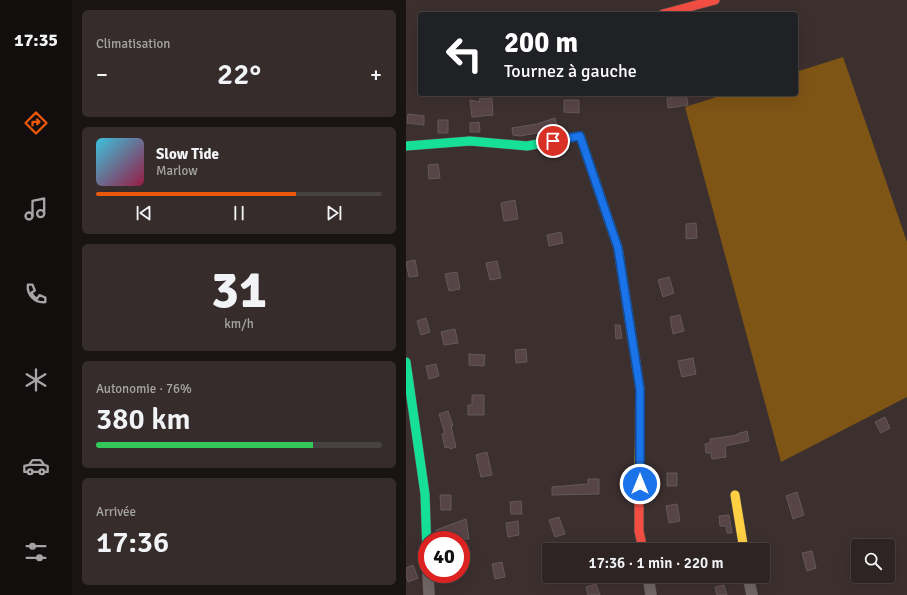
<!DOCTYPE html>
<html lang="fr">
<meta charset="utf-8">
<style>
:root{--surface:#2d2423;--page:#352c2b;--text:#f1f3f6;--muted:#a7a4a6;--line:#484141;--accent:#ea580c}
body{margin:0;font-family:Signika,sans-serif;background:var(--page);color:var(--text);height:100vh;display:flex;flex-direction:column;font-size:15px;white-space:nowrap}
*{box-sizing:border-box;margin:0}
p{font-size:13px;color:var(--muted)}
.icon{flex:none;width:22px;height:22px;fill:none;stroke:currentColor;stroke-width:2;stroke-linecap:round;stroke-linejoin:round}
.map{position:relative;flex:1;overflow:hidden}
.details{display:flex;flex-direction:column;gap:10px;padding:10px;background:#191413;width:334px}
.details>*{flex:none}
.hud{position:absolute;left:12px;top:12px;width:380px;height:84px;border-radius:4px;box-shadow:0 4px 16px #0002,0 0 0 1px var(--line);background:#202124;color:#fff;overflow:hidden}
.tools{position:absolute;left:445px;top:539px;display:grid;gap:8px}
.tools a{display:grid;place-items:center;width:44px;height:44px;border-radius:4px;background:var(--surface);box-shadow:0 4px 16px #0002,0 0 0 1px var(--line);font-size:20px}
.speed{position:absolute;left:12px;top:531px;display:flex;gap:8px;font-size:20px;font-weight:700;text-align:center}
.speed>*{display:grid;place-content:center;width:52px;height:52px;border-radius:50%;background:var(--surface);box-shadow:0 4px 16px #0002,0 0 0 1px var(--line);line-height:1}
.speed .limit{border:6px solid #d22;background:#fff;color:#111}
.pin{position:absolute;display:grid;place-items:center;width:34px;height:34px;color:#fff;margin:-17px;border:2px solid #fff;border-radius:50%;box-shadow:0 1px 4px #0007}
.me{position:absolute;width:44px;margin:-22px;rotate:0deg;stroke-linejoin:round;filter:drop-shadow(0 0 3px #0008)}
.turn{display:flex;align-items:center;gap:14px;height:84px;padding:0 20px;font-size:18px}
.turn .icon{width:52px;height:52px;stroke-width:2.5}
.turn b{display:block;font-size:28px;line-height:34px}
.big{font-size:30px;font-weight:600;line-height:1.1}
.details .card{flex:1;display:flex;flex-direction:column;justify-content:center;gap:6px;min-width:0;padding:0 14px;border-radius:6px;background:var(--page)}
.details .dial{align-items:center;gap:0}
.dial b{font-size:52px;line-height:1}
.song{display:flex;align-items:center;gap:12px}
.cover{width:48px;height:48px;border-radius:6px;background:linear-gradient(135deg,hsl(190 70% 55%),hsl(340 70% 35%))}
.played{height:4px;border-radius:2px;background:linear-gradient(90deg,var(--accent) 70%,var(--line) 70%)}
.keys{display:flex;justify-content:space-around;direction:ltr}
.heat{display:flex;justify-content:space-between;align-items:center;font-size:22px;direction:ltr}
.charge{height:6px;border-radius:3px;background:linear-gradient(90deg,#34c759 76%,var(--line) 0)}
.trip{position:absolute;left:136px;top:543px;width:228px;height:40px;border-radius:4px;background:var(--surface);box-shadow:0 4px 16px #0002,0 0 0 1px var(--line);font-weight:600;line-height:40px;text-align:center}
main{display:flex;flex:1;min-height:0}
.tabs{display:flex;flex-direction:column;width:72px;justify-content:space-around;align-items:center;background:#120e0e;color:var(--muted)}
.tabs .icon{width:28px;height:28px}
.tabs .selected{color:var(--accent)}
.tabs b{font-size:18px;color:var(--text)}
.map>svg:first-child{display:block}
.forest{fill:#7f5516}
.building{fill:#574446;stroke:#645959}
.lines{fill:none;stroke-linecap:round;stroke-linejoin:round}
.street-casing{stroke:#594f4d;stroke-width:12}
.fast-casing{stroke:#594f4d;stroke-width:10}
.slow-casing{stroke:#594f4d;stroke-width:10}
.jam-casing{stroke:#594f4d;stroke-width:10}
.street{stroke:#706665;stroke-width:11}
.fast{stroke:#16e098;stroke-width:9}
.slow{stroke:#ffcf43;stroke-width:9}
.jam{stroke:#f24e42;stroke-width:9}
.route-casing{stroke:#114b97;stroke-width:10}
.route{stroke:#1a73e8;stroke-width:7}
</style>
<main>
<nav class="tabs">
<b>17:35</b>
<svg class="icon selected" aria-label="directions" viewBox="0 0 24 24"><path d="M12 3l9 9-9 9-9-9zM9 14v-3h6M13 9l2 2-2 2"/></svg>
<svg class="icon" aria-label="music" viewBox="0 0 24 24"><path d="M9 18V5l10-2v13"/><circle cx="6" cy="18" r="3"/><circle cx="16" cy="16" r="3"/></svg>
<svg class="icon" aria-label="phone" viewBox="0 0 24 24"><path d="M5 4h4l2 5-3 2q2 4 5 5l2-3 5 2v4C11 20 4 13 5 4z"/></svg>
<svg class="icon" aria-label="climate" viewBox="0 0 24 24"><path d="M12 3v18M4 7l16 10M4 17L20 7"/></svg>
<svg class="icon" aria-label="car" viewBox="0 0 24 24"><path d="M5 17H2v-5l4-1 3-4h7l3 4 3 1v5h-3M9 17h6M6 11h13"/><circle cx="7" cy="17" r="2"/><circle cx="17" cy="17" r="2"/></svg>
<svg class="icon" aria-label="filters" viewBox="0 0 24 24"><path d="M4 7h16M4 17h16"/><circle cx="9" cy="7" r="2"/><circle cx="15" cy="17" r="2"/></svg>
</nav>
<section class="details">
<div class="card"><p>Climatisation</p>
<div class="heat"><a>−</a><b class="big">22°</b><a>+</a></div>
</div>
<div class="card">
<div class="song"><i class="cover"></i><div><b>Slow Tide</b><p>Marlow</p></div></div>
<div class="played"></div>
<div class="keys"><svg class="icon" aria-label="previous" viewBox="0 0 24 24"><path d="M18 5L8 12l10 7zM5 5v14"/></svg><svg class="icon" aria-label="pause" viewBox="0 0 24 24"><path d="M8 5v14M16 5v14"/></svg><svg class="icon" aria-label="next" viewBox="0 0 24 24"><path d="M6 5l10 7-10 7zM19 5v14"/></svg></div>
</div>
<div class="card dial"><b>31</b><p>km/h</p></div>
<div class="card"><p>Autonomie · 76%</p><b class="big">380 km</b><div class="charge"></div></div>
<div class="card"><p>Arrivée</p><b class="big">17:36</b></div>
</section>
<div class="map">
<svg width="501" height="595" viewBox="0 0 501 595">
<rect width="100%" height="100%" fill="#3c302f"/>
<path class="forest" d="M437,57L501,242V397L375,462L279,107L320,94H390V72Z"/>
<path class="building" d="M265,94H280L282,105L262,108L261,98H266Z
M86,98L87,115L66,117L64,100L74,102L73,99Z
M158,100H173V113L158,112Z
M2,114L18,116V125L1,123Z
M149,118L152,130L143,132V131L114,136L107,135L106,128L131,124Z
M32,120H42V133H32Z
M73,122L74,132H64V123Z
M32,164L34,178L23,179L22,165Z
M109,200L112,219L98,221L95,203Z
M290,223L291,238L280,239V224Z
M155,232L157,243L143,246L141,235Z
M9,260L12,276L3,277L0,262Z
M91,261L95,278L84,280L80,263Z
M51,272L54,289L43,291L39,274Z
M263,277L268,293L257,297L252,280Z
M274,315L278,331L267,334L264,317Z
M20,318L24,332L15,335L11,321Z
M209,325H214L216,338L210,339Z
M49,329L52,343L38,345L35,332Z
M120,349L121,362L110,363L109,350Z
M63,354L79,355L78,366L63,365Z
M287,358L290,374L276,377L272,361Z
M30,364L33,376L23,379L20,366Z
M66,395H78V415H62V405H66Z
M42,411L47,426H45L50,447L44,449L43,447L39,448L36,434H39L33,414Z
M479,417L484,428L475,433L469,422Z
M341,431L343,441L319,446L320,457L306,459L305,453H300L299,444L304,443V439L332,435L331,434Z
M81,452L86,475L75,477L70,455Z
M261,473H271V486H261Z
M182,479H193V494L146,495V487L182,484Z
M391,492L398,515L387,519L380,496Z
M34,495H45V510H35Z
M115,501L116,514H105L104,502Z
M271,504L274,521L263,523L260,506Z
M323,515L326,533H321L320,526H314L313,516Z
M153,517L159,534L149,537L143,520Z
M60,519L63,539L30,540V530Z
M112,521L113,535L102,537L100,523Z
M406,551L410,568L401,571L396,553Z
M96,562L99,577L89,579L86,564Z
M7,565L12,578L2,582L0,575V568Z
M190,584L194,595H182L180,587Z
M318,585L321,595H311L309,587Z"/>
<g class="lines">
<g class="street-casing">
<path id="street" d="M22,574L23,595
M242,576L245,595
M342,576L346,595"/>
</g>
<g class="fast-casing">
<path id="fast" d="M0,146L64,141L121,146L174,136L192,189
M0,362L19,494L21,553"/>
</g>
<g class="slow-casing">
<path id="slow" d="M192,189L212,248L234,389L233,491
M329,495L338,550"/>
</g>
<g class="jam-casing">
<path id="jam" d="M257,14L309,0
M233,491V531L237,550"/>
</g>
<use href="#street" class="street"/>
<use href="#fast" class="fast"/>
<use href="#slow" class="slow"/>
<use href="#jam" class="jam"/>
</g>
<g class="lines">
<g class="route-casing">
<path id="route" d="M147,141L174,136L212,248L234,389V484"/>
</g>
<use href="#route" class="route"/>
</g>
</svg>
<div class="tools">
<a><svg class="icon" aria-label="search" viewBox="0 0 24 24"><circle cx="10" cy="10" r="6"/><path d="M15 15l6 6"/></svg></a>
</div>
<div class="speed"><div class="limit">40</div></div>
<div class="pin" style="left:147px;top:141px;background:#d93025"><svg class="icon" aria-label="arrive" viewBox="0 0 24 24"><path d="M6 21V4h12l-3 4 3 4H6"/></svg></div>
<svg class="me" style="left:234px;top:484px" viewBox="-20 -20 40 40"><circle r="17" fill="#1a73e8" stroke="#fff" stroke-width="3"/><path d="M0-11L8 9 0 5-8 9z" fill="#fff"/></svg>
<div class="trip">17:36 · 1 min · 220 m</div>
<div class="hud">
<div class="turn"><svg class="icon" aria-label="left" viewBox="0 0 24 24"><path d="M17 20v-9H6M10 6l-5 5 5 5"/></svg><div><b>200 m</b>Tournez à gauche</div></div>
</div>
</div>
</main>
